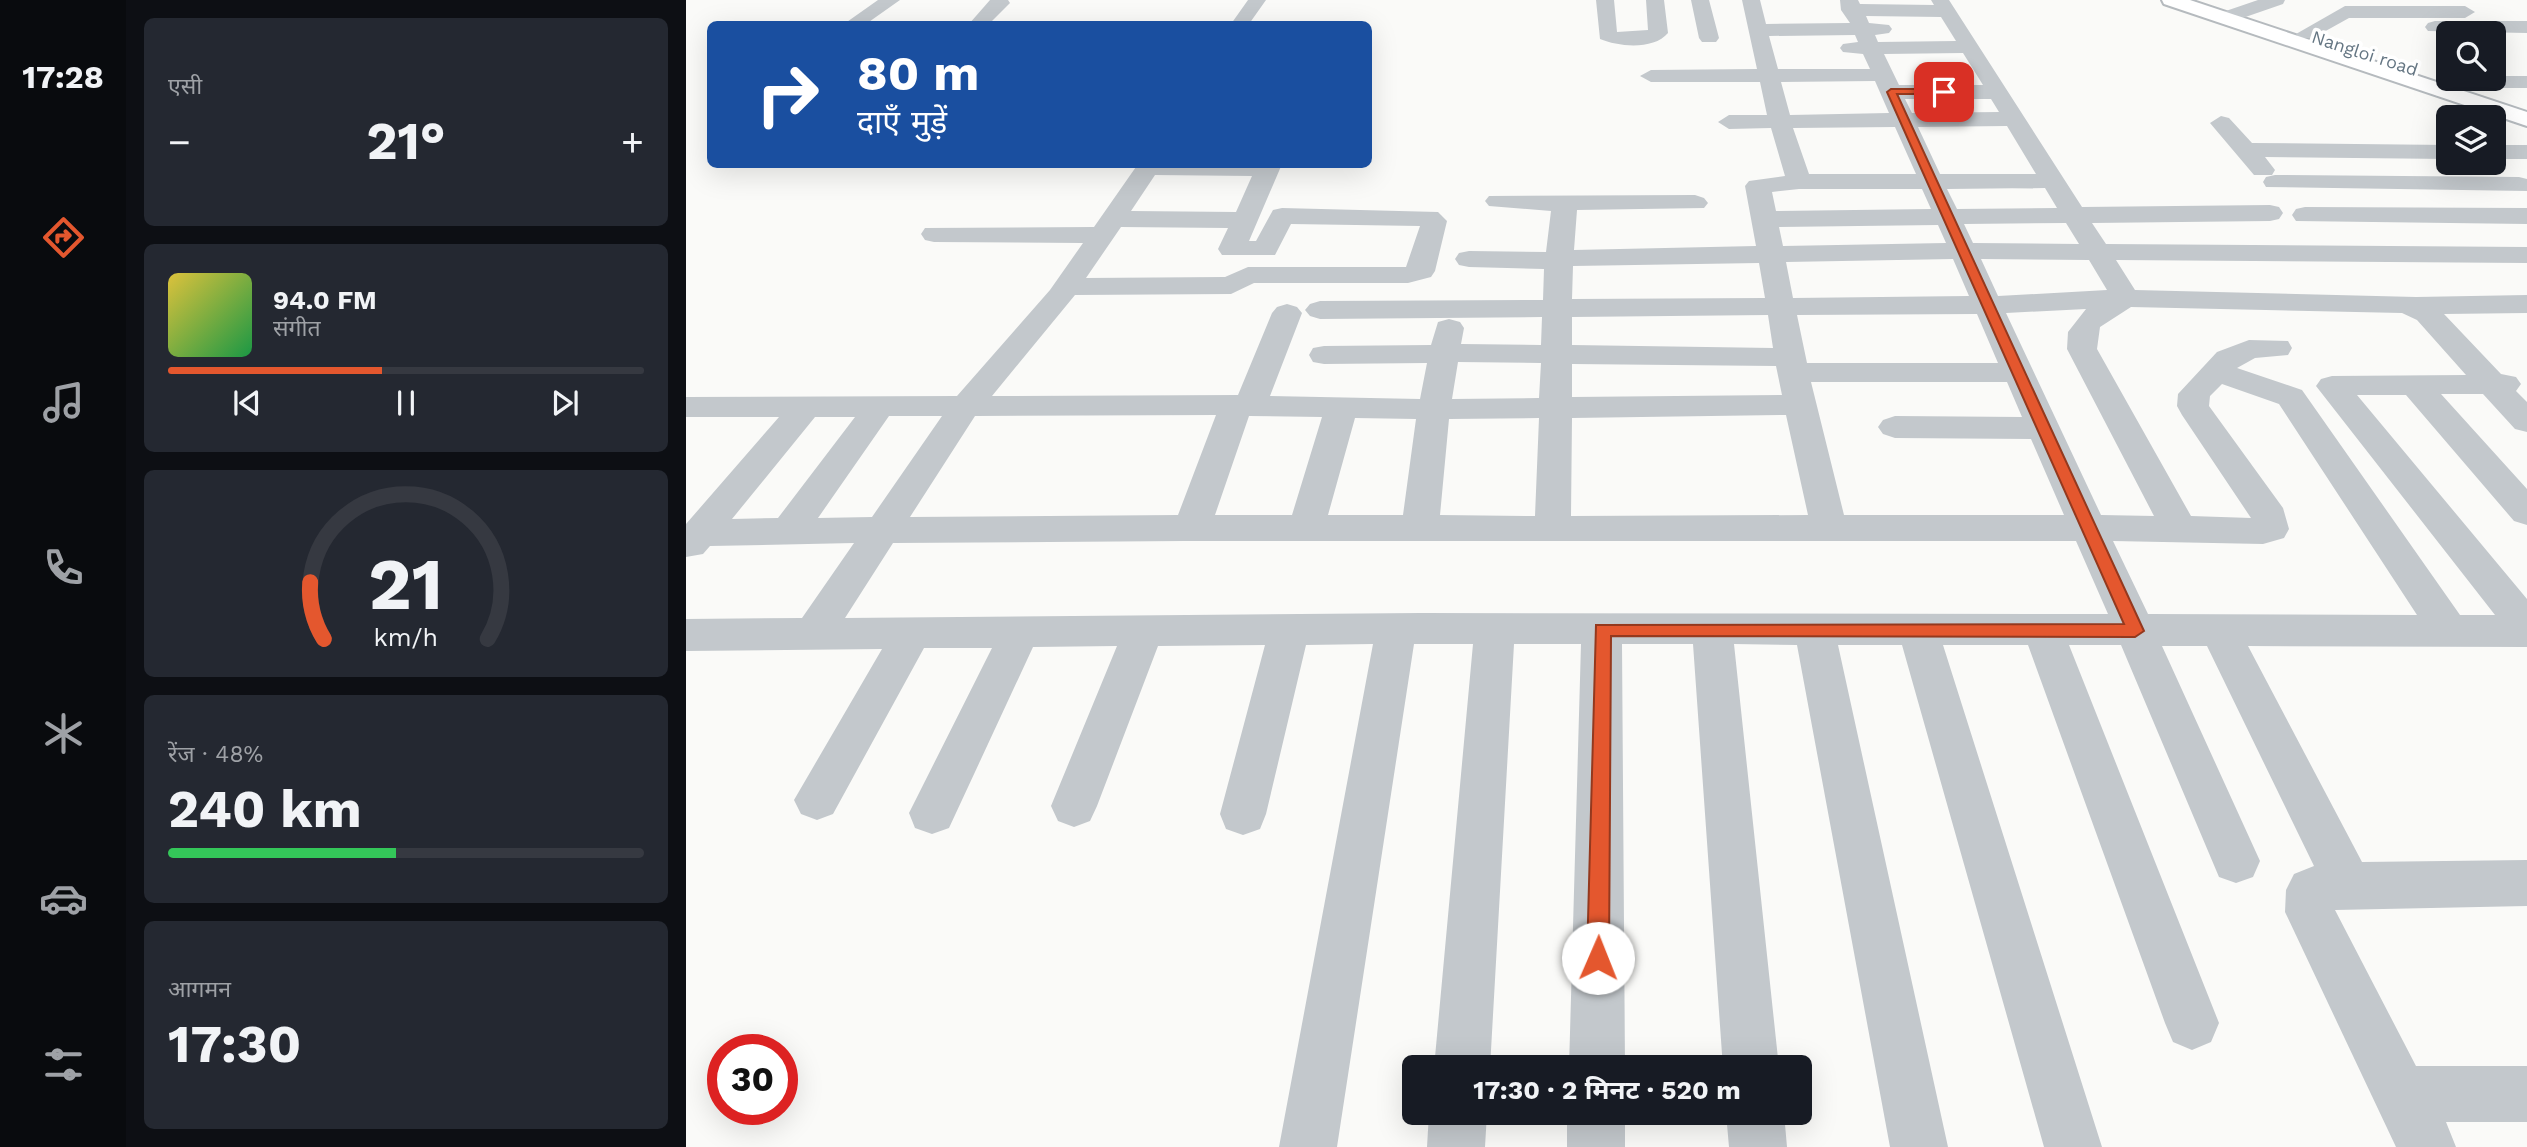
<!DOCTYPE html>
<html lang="hi">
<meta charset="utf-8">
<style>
:root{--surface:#171b24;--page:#242831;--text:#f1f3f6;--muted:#9ea1a6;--line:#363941;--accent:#e4572e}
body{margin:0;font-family:"Work Sans","Noto Sans Devanagari",sans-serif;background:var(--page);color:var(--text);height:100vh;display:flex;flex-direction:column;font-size:26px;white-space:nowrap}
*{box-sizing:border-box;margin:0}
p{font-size:23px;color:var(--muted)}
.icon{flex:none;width:38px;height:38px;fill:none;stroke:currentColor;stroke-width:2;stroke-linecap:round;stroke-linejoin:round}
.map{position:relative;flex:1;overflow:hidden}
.sheet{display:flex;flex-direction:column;gap:18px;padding:18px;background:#0d0f14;width:560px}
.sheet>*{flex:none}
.guide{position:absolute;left:21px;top:21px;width:665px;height:147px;border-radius:10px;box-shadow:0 7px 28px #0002;background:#1a4fa0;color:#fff;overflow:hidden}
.fabs{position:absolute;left:1750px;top:21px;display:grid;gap:14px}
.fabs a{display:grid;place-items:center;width:70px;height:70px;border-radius:10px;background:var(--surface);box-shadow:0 7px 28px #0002;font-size:35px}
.speed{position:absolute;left:21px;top:1034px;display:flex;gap:14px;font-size:35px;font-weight:700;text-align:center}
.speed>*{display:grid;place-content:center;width:91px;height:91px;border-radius:50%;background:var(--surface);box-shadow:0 7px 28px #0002;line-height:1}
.speed .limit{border:10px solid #d22;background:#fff;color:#111}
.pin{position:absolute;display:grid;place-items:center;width:60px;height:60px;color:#fff;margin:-30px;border-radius:14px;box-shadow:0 4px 10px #0006}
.me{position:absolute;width:77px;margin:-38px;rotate:1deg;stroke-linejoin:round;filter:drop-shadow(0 0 5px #0008)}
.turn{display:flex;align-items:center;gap:24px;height:147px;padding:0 35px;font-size:32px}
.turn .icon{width:91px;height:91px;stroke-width:2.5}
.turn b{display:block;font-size:49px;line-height:60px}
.big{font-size:52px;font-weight:700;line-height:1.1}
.sheet .widget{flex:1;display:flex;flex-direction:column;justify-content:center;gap:10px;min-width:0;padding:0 24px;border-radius:10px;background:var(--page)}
.sheet .dial{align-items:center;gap:0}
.dial svg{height:182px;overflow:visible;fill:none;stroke:var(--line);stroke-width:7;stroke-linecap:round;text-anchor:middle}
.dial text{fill:var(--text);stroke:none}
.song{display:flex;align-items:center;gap:21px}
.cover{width:84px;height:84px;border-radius:10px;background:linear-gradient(135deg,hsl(50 70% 55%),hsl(140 70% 35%))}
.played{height:7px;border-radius:4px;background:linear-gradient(90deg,var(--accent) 45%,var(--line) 45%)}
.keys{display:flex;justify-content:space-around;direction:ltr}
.heat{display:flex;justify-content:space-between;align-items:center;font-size:38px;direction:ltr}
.charge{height:10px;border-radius:5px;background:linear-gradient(90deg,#34c759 48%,var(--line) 0)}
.trip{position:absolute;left:716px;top:1055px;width:410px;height:70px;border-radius:10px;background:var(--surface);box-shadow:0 7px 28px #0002;font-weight:700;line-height:70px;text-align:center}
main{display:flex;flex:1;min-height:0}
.dock{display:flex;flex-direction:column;width:126px;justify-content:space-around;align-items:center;background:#090b0e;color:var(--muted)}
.dock .icon{width:49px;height:49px}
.dock .current{color:var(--accent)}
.dock b{font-size:32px;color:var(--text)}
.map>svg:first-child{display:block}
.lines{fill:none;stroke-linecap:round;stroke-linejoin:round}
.major-casing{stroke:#b5babe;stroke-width:4}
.minor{fill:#c3c8cc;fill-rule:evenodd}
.major{fill:#fff;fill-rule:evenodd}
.route{fill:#e4572e;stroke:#94391e;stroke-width:2}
.labels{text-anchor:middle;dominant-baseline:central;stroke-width:7;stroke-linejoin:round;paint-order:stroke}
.far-street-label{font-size:18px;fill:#657683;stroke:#fff}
</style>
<main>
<nav class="dock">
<b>17:28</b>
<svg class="icon current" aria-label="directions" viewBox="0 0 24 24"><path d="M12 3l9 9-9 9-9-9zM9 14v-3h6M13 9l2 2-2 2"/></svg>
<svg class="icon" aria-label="music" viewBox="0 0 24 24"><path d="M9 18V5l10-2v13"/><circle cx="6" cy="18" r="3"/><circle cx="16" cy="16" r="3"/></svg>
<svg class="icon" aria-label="phone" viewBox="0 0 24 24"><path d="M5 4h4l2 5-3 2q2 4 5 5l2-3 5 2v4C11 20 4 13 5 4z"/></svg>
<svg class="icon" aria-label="climate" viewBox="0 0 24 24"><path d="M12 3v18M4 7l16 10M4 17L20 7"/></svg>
<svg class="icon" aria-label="car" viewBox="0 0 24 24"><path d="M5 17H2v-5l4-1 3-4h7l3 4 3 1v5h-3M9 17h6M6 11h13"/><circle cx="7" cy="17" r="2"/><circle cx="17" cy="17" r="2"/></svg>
<svg class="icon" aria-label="filters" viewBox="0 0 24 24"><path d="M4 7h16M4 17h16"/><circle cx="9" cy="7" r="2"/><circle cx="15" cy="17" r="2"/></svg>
</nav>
<section class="sheet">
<div class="widget"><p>एसी</p>
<div class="heat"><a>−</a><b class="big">21°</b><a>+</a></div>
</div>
<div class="widget">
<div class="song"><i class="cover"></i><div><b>94.0 FM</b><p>संगीत</p></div></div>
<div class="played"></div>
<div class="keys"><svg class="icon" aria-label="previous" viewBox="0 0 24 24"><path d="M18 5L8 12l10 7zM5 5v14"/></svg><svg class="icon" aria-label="pause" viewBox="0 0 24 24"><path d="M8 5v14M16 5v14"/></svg><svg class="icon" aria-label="next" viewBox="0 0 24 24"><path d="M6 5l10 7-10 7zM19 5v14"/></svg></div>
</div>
<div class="widget dial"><svg viewBox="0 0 100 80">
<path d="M14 69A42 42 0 1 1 86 69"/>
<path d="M14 69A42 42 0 0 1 8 44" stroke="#e4572e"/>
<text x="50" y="56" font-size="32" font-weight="700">21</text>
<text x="50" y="72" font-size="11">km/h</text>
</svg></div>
<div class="widget"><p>रेंज · 48%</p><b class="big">240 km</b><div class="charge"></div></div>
<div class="widget"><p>आगमन</p><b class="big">17:30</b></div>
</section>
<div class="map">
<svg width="1841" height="1147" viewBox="0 0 1841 1147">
<rect width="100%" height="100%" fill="#fafaf8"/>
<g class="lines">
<g class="major-casing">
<path id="major" d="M1476,0H1504L1841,112V126L1478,4Z"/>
</g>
<path class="minor" d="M192,0H214L180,24H158Z
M304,0H322L324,3L303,24H283Z
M562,0H580L563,24H545Z
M910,0H928L931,32L962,30L960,0H978L982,33C968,50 933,47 914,39Z
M1005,0H1023L1033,38L1030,42H1016L1013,38Z
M1056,0H1074L1080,24L1164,23L1155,10L1154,0H1172L1174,4L1248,5L1245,0H1263L1396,207L1584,205L1593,207L1597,213L1593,219L1584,221L1406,223L1420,244L1841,247V263L1430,260L1449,290L1730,297L1841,295V313L1758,314L1815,374L1830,377L1835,384L1830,391L1841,402V432L1829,429L1797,394H1755L1841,489V525L1828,521L1720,395H1671L1841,599V647L1562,646L1676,862L1841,860V906L1649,910L1730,1066H1841V1122H1760L1770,1147H1710L1599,912L1600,890L1608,874L1628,866L1521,646H1476L1574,861L1567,877L1550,883L1533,877L1435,645H1383L1533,1023L1525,1042L1506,1050L1487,1042L1479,1023L1342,645H1257L1416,1147H1358L1216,645H1152L1262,1147H1204L1111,645L1048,644L1093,1068H1037L1007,644H936L939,1068H883L895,644H828L804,1068H748L787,644H728L651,1147H593L687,644L620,645L580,814L574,829L557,835L540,829L534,814L579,645L472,646L411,806L404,821L388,827L372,821L365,806L431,646L347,647L263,828L246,834L229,828L223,813L306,648H238L147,814L131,820L115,814L108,800L196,649L0,651V619L116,618L168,543L24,546L17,554L0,557V524L93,417H0V397L271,396L364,290L397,243L248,242L239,240L235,234L239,228L408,227L452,164H596L563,241H570L587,210L596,208L752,212L761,221L749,271L745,277L722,283H568L545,294L389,295L306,396L552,395L586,313L591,307L601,304L611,307L616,313L584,396L734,399L741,363L638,364L627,362L623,355L627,348L638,346L745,345L752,322L763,319L774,322L778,328L775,344L855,345L856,317L634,319L624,316L619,310L624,304L634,301L857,300L858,269L783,267L773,265L769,259L773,253L783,251L860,252L865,211L803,206L799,201L803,196L1009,195L1018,198L1022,203L1018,208L891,210L888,250L1070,246L1059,186L1063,181L1099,176L1085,128L1043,129L1032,122L1043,115H1081L1074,82H965L954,76L965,70L1071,69ZM1180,16L1255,17L1270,41L1192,42L1189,35L1203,33L1206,29L1203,25L1183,23ZM1169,35L1172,42L1157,44L1154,48L1157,52L1177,54L1184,69H1092L1083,36ZM1277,53L1297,85H1213L1198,54ZM1189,81L1203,113L1104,115L1095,82ZM1219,99H1305L1313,112L1226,113ZM1321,126L1350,174H1254L1232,127ZM1209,127L1230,174H1123L1107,128ZM469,175L566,176L550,212L445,211ZM1359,188L1371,208L1271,209L1261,189ZM1113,189H1236L1245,209L1090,211L1086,192ZM1380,223L1393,244L1287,243L1278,224ZM605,224L734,226L720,267H562L539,277L400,278L435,227L542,228L532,249L536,255H589ZM1252,225L1260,243L1097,246L1093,227ZM1267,259L1283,296L1107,298L1100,262ZM1295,259L1403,260L1421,290L1312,296ZM1073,263L1079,298L886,299L887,266ZM1445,307L1716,313L1731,320L1780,375L1646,376L1635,379L1630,386L1809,615H1774L1616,390L1551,368L1569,358L1602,355L1606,348L1602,341L1563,340L1531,352L1492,394L1491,406L1496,415L1565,518L1505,516L1411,349L1414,327ZM1400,309L1382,332L1381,349L1468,516L1415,515L1320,313ZM1291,314L1312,363H1121L1111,315ZM1082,315L1087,348L886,345V317ZM772,362L855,363L853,398L766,399ZM886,364L1090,366L1096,395L886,397ZM1125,382H1321L1336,417L1209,416L1197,420L1192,427L1197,434L1209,438L1345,439L1378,515H1158ZM1536,384L1593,404L1731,615L1462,614L1427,541L1577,544L1598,538L1603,529L1597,508L1523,406L1524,396ZM530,415L492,515L224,517L289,416ZM1100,415L1122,515L885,516L886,418ZM203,416H256L186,517L132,518ZM563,416L636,417L606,515H529ZM129,417H169L92,518L46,519ZM669,418L730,419L717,515H642ZM853,418L849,516L754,515L763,419ZM498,541H1390L1422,614L735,613L159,618L207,543Z
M1572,0H1599L1597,4L1545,22L1538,24L1528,18L1531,14Z
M1659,6H1779L1789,12L1779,18H1663L1627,38H1613L1610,34Z
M1749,21H1841V33L1742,31L1739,27L1742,23Z
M1808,76H1841V88H1772L1751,96L1740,89C1754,71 1787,79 1808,79Z
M1535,116L1543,118L1566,143L1762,145V159L1579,157L1589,170L1586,175H1568L1524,123Z
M1808,145H1841V159H1808Z
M1589,175L1833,177L1841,179V191L1580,187L1577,182L1580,177Z
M1619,207L1841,208V224L1610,221L1606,215L1610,209Z
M743,1113H801L799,1147H741Z
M881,1113H939V1147H881Z
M1040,1113H1098L1101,1147H1043Z"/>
<use href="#major" class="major"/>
</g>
<path class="route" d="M1205,89H1258L1262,92L1258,94H1211L1458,631L1449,637L925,636L923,958L920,965L912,969L905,965L901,958L910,625L1438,624L1201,92Z"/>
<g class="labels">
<g class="far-street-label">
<text transform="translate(1679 53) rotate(18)">Nangloi road</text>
</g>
</g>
</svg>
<div class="fabs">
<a><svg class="icon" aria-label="search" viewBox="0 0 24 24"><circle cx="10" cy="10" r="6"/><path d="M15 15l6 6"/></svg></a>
<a><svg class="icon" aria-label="layers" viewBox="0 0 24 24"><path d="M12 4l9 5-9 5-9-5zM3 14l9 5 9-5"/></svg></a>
</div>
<div class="speed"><div class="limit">30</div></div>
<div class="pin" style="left:1258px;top:92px;background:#d93025"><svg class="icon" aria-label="arrive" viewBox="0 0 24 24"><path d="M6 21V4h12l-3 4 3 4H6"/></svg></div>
<svg class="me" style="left:912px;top:958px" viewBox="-20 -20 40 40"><circle r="19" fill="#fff"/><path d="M0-13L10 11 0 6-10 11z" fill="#e4572e"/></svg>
<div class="trip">17:30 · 2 मिनट · 520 m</div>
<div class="guide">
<div class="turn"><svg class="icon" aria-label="right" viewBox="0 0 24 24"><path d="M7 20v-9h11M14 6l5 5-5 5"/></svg><div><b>80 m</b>दाएँ मुड़ें</div></div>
</div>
</div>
</main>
